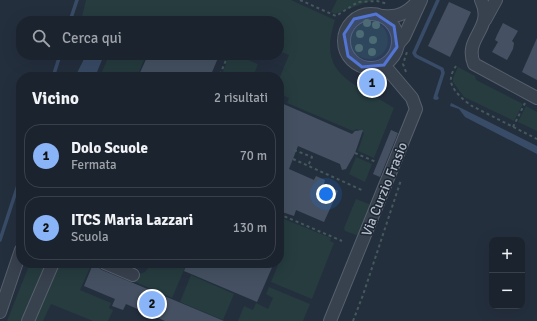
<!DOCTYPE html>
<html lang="it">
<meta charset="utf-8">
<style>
:root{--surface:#1b232e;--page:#282f3a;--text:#f1f3f6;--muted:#a0a4aa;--line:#39404a;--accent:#8ab4f8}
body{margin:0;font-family:Signika,sans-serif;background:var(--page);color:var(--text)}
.controls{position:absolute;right:12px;bottom:12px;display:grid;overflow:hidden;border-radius:8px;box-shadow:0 4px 16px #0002}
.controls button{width:36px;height:36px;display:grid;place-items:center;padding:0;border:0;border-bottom:1px solid var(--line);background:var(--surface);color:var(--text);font:20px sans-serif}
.you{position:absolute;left:326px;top:194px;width:14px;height:14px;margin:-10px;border:3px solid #fff;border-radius:50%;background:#1a73e8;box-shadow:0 0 0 6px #1a73e833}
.badge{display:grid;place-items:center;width:26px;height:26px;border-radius:50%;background:var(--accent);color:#111;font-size:13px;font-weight:700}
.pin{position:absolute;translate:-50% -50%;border:2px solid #fff;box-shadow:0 1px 4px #0006}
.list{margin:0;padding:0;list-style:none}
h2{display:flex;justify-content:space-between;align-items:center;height:52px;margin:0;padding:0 16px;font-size:17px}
h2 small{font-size:13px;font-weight:400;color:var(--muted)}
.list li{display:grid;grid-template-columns:26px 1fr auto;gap:12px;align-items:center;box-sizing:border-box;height:64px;margin:0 8px 8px;padding:0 8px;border:1px solid var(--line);border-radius:16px}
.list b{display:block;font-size:15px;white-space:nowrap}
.list p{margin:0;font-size:13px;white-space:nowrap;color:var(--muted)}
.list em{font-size:13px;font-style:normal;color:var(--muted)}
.icon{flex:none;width:22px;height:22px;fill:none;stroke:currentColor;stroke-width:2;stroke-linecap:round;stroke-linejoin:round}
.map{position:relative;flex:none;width:537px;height:321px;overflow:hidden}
.search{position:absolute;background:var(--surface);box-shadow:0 4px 16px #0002;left:16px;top:16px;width:268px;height:44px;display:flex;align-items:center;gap:10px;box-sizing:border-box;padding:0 14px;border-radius:16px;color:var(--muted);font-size:15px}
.panel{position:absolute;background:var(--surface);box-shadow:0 4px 16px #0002;left:16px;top:72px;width:268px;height:196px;border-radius:16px}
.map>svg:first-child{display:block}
.green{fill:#263c3f}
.water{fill:#394c67}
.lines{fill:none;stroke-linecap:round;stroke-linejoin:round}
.stream{stroke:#394c67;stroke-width:3.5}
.building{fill:#455162}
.minor-casing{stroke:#565f6c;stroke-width:14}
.path{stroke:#44595c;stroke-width:2;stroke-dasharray:3 3;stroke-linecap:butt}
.minor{stroke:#38414e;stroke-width:12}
.tree{fill:#4b6a5d}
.marked{fill:#5274d3;fill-opacity:0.2;stroke:#5274d3;stroke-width:3;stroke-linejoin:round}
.labels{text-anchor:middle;stroke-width:3;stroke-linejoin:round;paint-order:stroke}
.street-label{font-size:14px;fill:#b4bcc9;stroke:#1d2633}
</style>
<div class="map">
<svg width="537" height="321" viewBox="0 0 537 321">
<rect width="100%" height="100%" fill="#242f3e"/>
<g class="green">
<path d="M86,0h205l44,20c-19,57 20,62 59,88l-20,50 -16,-7 6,-18 -7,-4 -4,2 -66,-28 2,-5 -9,-4 -1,3v-18l10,-24 -10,-4v-30h-198z"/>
<polygon points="337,0 373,0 335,14 331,12"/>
<circle cx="369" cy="40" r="19"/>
<polygon points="109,55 146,55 137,77 100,77"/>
<polygon points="221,55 249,55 248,60 258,64 253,77 221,77 228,58"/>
<polygon points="458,67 475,76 476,80 523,104 514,121 464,97 453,82 453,78"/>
<polygon points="526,106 537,112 537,131 518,122"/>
<polygon points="356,157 372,164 365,182 349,174"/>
<polygon points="356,199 369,204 370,206 359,234 356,235 345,231 344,228"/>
<polygon points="279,217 331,238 330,241 334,243 312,299 271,282 283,253 279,251"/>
<polygon points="30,263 49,263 24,321 7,321"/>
<polygon points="55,263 92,263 80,290 111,303 109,308 113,310 108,321 93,321 51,304 43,321 31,321"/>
<polygon points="152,263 187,263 172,298 133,281 135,276 145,272"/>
<polygon points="191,275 234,294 223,320 180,302"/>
<polygon points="269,287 310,304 303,321 238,321 244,306 253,310 256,303 268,309 273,298 266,294"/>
</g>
<g class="water">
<polygon points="86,55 104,55 95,77 75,77"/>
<polygon points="451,103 537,146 537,154 465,117 459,109 450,106"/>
</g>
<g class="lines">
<g class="stream">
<polyline points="70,21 77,0"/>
<polyline points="53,77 60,55"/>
<polyline points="437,98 435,98 443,73 442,69 416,56 414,53 438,0"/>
<polyline points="0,240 21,176"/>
</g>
</g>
<g class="building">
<polygon points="449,2 471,12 450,57 428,46"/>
<polygon points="503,23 518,31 512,41 514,43 513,49 507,60 492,52 498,42 495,40 497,35"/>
<polygon points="537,38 537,80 522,72"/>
<polygon points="148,55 211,55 218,58 210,77 138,77"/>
<polygon points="279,102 352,134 355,131 363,130 355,153 346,169 342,170 340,164 298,146 289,169 314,180 316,176 325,180 324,184 338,191 324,222 296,210 294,216 279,211"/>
<polygon points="391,130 398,133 380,177 373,174"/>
<polygon points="187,263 274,263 257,302 184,271"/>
<polygon points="93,264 102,270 224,321 165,321 126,304 123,310 112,306 115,299 84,286"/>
</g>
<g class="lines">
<defs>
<g id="minor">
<path d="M481,0c14,29 -18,37 -7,64l63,34"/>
<circle cx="371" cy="41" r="27"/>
<path d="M383,16c16,2 25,-4 35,-15"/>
<polyline points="485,20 496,0"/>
<polyline points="398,44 404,37 421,0"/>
<polyline points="105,263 133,275"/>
<polyline points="0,312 21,250"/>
<polyline points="28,321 53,263"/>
<polyline points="330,321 416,109 412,98 384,65"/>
</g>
</defs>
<use href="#minor" class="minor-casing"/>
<g class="path">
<polyline points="300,0 336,16 358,2 377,1 388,4"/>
<polyline points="216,55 226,60 219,77"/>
<path d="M456,66c-2,3 -5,8 -5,12 -2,10 13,23 21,28l65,33"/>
<polyline points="406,72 403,64 407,52"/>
<polyline points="513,127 525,103"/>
<polyline points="279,143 282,144"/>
<polyline points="294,150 312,157 308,166"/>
<polyline points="355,153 376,162"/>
<polyline points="293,159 364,191"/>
<polyline points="279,214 342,241"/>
<polyline points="353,321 363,295 401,180"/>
</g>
<use href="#minor" class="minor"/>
</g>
<g class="tree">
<circle cx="367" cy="23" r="4"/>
<circle cx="376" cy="25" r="4"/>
<circle cx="360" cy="34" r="4"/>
<circle cx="373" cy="40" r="4"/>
<circle cx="359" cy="48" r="4"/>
<circle cx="372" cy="52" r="4"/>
</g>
<path class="marked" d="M376,14l18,12 3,21 -13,18 -22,2 -14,-11 -4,-22 10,-15z"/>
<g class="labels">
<g class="street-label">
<text transform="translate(384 189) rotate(-68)" y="5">Via Curzio Frasio</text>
</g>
</g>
</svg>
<div class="controls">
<button>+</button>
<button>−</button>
</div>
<div class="you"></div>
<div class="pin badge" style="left:372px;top:83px">1</div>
<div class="pin badge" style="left:152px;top:304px">2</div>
<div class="search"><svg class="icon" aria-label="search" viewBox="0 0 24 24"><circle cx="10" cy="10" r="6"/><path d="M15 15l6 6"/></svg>Cerca qui</div>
<section class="panel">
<h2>Vicino<small>2 risultati</small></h2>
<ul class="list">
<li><span class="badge">1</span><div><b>Dolo Scuole</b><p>Fermata</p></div><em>70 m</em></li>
<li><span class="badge">2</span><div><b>ITCS Maria Lazzari</b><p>Scuola</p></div><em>130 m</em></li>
</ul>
</section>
</div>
